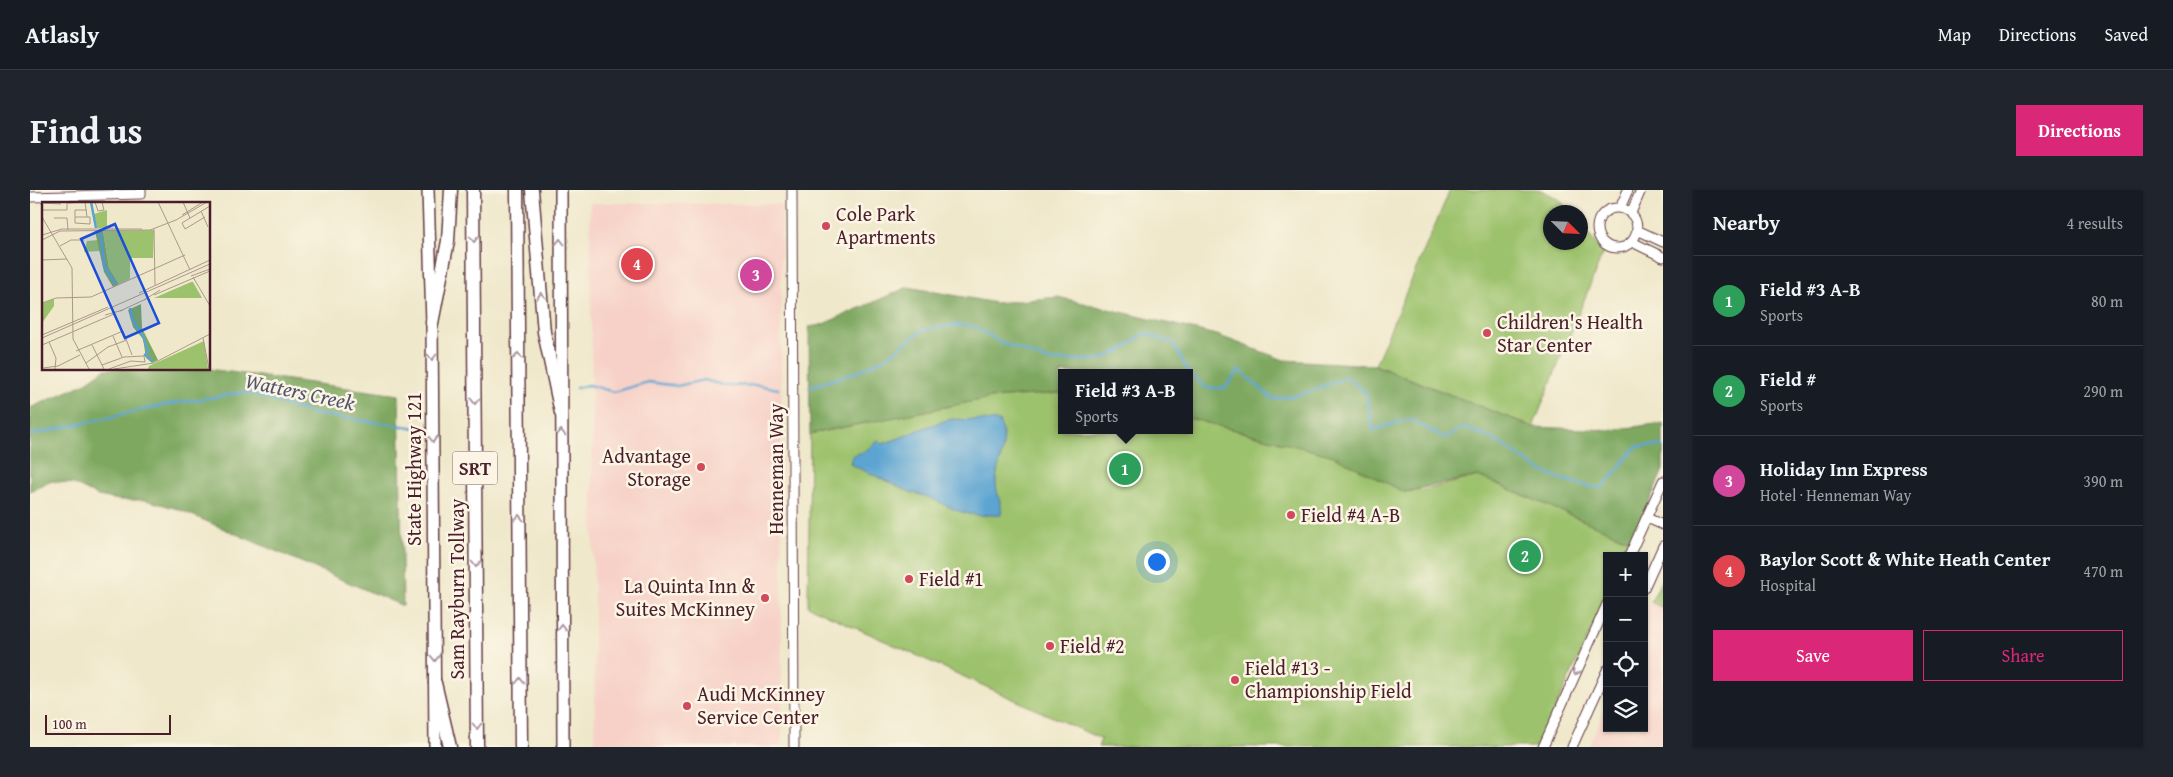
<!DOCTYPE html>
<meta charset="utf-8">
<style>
:root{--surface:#171b24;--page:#20242c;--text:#f1f3f6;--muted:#9ea1a6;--line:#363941;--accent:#db2777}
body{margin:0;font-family:"Gentium Book Plus",serif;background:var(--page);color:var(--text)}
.controls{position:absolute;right:15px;bottom:15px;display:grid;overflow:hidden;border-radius:0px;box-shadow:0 1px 4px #0004}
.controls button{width:45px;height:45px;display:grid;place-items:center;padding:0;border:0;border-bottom:1px solid var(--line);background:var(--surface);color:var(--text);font:25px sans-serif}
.compass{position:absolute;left:1513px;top:15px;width:45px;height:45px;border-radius:50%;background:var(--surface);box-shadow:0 1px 4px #0004;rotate:114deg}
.scale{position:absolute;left:15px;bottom:12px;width:126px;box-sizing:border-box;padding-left:5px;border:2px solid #4a1f2b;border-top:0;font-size:14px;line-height:18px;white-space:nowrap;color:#4a1f2b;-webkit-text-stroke:4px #fcf5e5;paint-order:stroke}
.you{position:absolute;left:1126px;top:371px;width:18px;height:18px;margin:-12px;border:4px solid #fff;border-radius:50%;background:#1a73e8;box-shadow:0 0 0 8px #1a73e833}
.badge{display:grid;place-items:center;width:32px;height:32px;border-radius:50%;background:var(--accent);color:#fff;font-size:16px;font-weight:700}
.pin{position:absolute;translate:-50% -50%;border:2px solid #fff;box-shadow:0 1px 5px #0006}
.popup{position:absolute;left:1028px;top:179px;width:135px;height:65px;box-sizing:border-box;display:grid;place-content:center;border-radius:0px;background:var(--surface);filter:drop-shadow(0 1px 4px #0005);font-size:16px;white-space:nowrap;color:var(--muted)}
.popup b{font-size:19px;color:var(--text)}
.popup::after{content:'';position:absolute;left:50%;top:100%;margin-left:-10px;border:10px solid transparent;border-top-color:var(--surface)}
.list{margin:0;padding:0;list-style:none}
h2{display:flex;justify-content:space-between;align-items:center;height:65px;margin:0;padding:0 20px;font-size:21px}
h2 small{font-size:16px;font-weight:400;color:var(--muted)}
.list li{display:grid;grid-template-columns:32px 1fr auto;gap:15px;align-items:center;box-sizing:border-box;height:90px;padding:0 20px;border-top:1px solid var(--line)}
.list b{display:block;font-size:19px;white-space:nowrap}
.list p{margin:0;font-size:16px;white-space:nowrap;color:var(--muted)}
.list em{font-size:16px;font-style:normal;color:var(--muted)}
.actions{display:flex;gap:10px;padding:15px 20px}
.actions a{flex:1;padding:11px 0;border:1px solid var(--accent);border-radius:0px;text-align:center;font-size:18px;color:var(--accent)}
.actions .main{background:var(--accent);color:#fff}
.icon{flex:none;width:28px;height:28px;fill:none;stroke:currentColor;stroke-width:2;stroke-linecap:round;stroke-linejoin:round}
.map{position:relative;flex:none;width:1633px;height:557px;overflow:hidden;border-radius:0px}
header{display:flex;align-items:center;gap:30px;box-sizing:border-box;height:70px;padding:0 25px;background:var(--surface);border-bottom:1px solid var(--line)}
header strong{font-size:24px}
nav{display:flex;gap:28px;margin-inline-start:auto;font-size:18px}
.intro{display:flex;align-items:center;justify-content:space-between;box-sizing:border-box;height:120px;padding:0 30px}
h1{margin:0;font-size:35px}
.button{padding:12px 22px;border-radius:0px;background:var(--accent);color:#fff;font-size:18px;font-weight:700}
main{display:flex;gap:30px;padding:0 30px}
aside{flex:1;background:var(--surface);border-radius:0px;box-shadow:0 1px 4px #0004}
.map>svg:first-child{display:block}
.built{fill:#f7d1c7}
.green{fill:#9dc26d;stroke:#74704c}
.forest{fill:#7ea860;stroke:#646446}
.water{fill:#5ba4d2;stroke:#52627e}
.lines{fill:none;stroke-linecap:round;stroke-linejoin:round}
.stream{stroke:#5ba4d2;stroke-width:2.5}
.minor-casing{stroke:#633d43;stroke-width:11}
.major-casing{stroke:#633d43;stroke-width:14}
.highway-casing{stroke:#633d43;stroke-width:15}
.minor{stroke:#fff;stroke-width:9}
.major{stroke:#fff;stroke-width:11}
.highway{stroke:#fff;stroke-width:12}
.oneway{stroke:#ae9aa0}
.poi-dot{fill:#d1495b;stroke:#fcf5e5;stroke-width:2}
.labels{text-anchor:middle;stroke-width:5;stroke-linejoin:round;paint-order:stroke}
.shield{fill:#fcf5e5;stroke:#7f5f63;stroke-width:1}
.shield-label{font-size:19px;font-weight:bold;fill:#4a1f2b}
.poi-label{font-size:20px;fill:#4a1f2b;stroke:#fcf5e5;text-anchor:start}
.street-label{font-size:20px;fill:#4a1f2b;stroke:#fcf5e5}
.water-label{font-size:21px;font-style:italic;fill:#51546e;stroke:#fcf5e5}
.inset-river{fill:none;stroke:#5ba4d2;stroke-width:2.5}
.inset-road{fill:none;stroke:#ad988b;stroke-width:1}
.view{fill:#1d4ed8;fill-opacity:0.15;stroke:#1d4ed8;stroke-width:2.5}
.inset-edge{fill:none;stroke:#4a1f2b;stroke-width:2.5}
</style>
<header>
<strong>Atlasly</strong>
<nav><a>Map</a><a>Directions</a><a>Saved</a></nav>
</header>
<div class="intro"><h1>Find us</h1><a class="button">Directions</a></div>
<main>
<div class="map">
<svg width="1633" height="557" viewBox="0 0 1633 557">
<rect width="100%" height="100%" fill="#fcf5e5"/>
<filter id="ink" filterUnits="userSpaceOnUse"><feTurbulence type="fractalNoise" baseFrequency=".02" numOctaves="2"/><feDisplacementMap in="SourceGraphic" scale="10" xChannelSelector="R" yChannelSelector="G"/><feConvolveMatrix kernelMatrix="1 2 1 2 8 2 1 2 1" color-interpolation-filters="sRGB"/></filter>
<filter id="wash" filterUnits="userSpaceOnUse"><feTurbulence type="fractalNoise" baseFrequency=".0096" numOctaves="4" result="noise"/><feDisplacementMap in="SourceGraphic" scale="20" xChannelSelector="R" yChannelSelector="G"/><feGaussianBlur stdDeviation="1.12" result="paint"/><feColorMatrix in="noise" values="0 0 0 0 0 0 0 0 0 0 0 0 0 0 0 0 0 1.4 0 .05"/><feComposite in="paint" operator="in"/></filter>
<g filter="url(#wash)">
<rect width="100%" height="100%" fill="#efe8cb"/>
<g class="built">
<polygon points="560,13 751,14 752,557 565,557"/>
<polygon points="1621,412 1633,418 1633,557 1558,557 1577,514 1577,538 1614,538 1614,428"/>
</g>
<g class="green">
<polygon points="1420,0 1511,0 1529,9 1540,22 1520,22 1520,52 1550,52 1551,35 1573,63 1503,237 1345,175"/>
<polygon points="1031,203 1031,240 1159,240 1159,228 1304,266 1374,302 1395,300 1448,286 1602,351 1595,366 1577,366 1577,405 1508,557 1068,557 1071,549 778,416 780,244 960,208"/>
<polygon points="1633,387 1633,418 1621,412"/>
</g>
<g class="forest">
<polygon points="878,97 966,113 1028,107 1187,145 1254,170 1344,175 1503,237 1581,240 1633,233 1633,280 1602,351 1448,286 1374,302 1304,266 1159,228 1159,183 1031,183 1031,203 960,208 780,244 779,137 791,135"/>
<polygon points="75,179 178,179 369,205 373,416 148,319 116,310 89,310 68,306 44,294 22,291 0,301 0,218 52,195"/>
</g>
<path class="water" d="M922,229l47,2c11,26 -2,38 -3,62 0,11 7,21 5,32 -5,1 -7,0 -12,0 -35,3 -48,-18 -77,-22l-62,-29 2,-8 13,-5 13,-10 4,3c24,-7 46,-20 70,-25z"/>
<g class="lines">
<g class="stream">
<path d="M1159,183l17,15h19l14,-18 34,29 30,-5 44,-17 19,16 7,37 36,-11 36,19 17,-10c30,6 50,24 74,40 17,10 47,18 66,20l35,-42h26"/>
<polyline points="779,197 827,182 855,168 893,140 926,135 943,136 972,153 1019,171 1072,169 1095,158 1114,143 1143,153 1159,183"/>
<polyline points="546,198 559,195 584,202 618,192 647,196 674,190 697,196 728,195 748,199"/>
<polyline points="0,245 134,215 216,202 284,224 387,238"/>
</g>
</g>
</g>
<g filter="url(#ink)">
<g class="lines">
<defs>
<g id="minor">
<polyline points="762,0 764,557"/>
<polyline points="0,7 111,4 111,0"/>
<polyline points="1590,18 1598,0"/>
<circle cx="1587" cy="38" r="20"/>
<polyline points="1601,23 1611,0"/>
<polyline points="1607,40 1633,52"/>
<polyline points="1602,52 1633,67"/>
<polyline points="1617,328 1633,335"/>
<polyline points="1599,366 1633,291"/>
<polyline points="1614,398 1633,356"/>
<polyline points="1513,557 1577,414"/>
<polyline points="1542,557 1577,480"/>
</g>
<g id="major">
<polyline points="398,0 402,133 405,557"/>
<polyline points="531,0 533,557"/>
</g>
<g id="highway">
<polyline points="443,0 447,557"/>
<polyline points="487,0 491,557"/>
<polyline points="502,0 514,142 531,223"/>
<polyline points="402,133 418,51 421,0"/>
<polyline points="405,493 420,557"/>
</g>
</defs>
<use href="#minor" class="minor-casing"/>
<use href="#major" class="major-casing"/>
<use href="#highway" class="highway-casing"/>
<use href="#minor" class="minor"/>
<use href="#major" class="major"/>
<use href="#highway" class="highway"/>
</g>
<defs><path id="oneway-chevron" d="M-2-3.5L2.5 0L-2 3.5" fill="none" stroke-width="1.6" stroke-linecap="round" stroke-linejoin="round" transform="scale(1.25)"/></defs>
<g class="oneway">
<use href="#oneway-chevron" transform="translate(444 49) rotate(90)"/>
<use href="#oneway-chevron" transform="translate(530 52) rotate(-90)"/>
<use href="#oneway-chevron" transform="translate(511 106) rotate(-95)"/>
<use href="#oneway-chevron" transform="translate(488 166) rotate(-90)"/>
<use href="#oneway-chevron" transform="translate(402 167) rotate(90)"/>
<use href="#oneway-chevron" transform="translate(445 211) rotate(90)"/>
<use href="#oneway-chevron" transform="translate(531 243) rotate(-90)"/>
<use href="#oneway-chevron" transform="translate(403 249) rotate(90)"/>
<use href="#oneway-chevron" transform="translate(489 328) rotate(-90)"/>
<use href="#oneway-chevron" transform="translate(446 374) rotate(90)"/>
<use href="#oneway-chevron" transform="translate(532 438) rotate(-90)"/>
<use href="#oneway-chevron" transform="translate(405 468) rotate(89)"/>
<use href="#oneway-chevron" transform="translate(1546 482) rotate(114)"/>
<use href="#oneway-chevron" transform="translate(490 491) rotate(-90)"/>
<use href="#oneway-chevron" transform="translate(447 536) rotate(90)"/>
</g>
</g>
<g class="poi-dot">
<circle cx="796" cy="36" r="5"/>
<circle cx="1457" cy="143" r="5"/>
<circle cx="671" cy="277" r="5"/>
<circle cx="1261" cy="325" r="5"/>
<circle cx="879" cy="389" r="5"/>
<circle cx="735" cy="408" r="5"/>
<circle cx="1020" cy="456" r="5"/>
<circle cx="1205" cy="490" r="5"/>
<circle cx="657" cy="516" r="5"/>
</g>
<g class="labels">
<rect class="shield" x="422.5" y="261.5" width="45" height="33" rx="4"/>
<g class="shield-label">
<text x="445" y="285">SRT</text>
</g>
<g class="poi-label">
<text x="806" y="31">Cole Park<tspan x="806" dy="23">Apartments</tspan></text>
<text x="1467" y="139">Children's Health<tspan x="1467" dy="23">Star Center</tspan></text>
<text x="661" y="273" text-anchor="end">Advantage<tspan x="661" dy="23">Storage</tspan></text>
<text x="1271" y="332">Field #4 A-B</text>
<text x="889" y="396">Field #1</text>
<text x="725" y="403" text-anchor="end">La Quinta Inn &amp;<tspan x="725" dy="23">Suites McKinney</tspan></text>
<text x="1030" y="463">Field #2</text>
<text x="1215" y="485">Field #13 -<tspan x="1215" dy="23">Championship Field</tspan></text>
<text x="667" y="511">Audi McKinney<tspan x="667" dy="23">Service Center</tspan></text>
</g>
<g class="street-label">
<text transform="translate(384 279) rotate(-90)" y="7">State Highway 121</text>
<text transform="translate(746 279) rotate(-90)" y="7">Henneman Way</text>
<text transform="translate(427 399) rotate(-90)" y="7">Sam Rayburn Tollway</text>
</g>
<g class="water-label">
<text transform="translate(270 202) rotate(12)" y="7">Watters Creek</text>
</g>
</g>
<g transform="translate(12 12)">
<rect width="168" height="168" fill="#efe8cb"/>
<path d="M65,8v18h-10l-3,-14zM112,28l-1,28h-23v21l-11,5 -10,-16 -6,-37zM57,38l1,11 -16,1 3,-11zM151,80l9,16h-48l37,-16zM12,97v7l-12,17 1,-20zM162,139l4,28h-60l1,-3z" fill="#9dc26d"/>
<path d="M53,29h8l6,37 10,16 -6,3 -9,-15zM99,102l1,24 16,32 -6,3 -6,-5 -3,-19 -10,-12 -5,-17z" fill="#7ea860"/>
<path class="inset-river" d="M49,0l5,26M55,30l4,3 3,31 12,18M88,106l2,11 11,17 5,15 -3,4 8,6"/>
<path class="inset-road" d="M43,0l2,15M53,0l3,9 6,-1 -2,-8M116,0l32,68M126,0h24M141,0l7,16M0,1l19,1M26,1l16,-1M0,8h25v-8M159,9l7,16M140,13l21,-13M0,15l30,51 1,71 16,30M33,15h15v7l-15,-1v-13h12M163,15l-20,12 -3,-6 28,-17M12,16h13l1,12M112,27l1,56M0,33l20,-6h80M0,38l18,-9 90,-1 26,-10 31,-18M18,44l11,-6h13M0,58l25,-1M149,74l19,-7M151,75l17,29M97,91l71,-33M112,93l56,-24M102,98l16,-10M0,101l14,-5 35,-1 94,-42M78,109l26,-12M63,113l18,-5M0,133l66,-28M71,134l9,21M0,136l168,-74M161,136l6,31M7,140l7,16 -1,11M0,143l72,-31M50,143l12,24M34,149l47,-20 9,24M44,161l22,-16 19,-7M60,163l22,-8 20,-1 1,6 -14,-1 -22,8M1,166l15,-2 22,-11M72,167l40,-6 56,-29"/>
<path class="view" d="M73,22l44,99 -34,15 -44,-99z"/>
<rect width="168" height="168" class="inset-edge"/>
</g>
</svg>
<div class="controls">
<button>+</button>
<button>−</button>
<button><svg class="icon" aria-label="locate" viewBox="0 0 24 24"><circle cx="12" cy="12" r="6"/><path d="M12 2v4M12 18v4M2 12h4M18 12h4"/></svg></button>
<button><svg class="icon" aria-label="layers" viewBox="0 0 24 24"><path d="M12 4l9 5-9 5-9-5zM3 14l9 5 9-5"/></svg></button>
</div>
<svg class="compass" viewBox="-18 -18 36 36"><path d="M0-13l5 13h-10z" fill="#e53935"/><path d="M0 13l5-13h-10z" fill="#9ea1a6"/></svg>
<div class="scale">100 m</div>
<div class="you"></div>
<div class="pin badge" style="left:1095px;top:279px;background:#2e9e5b">1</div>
<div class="popup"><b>Field #3 A-B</b>Sports</div>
<div class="pin badge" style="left:1495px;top:366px;background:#2e9e5b">2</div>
<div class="pin badge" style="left:726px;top:85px;background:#d1479c">3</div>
<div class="pin badge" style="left:607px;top:74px;background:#e0444e">4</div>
</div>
<aside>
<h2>Nearby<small>4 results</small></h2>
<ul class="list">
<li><span class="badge" style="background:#2e9e5b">1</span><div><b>Field #3 A-B</b><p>Sports</p></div><em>80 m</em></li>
<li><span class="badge" style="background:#2e9e5b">2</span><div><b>Field #</b><p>Sports</p></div><em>290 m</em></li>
<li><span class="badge" style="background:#d1479c">3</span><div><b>Holiday Inn Express</b><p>Hotel · Henneman Way</p></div><em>390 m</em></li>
<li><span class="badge" style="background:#e0444e">4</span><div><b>Baylor Scott &amp; White Heath Center</b><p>Hospital</p></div><em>470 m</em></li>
</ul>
<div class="actions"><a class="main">Save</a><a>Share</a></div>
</aside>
</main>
